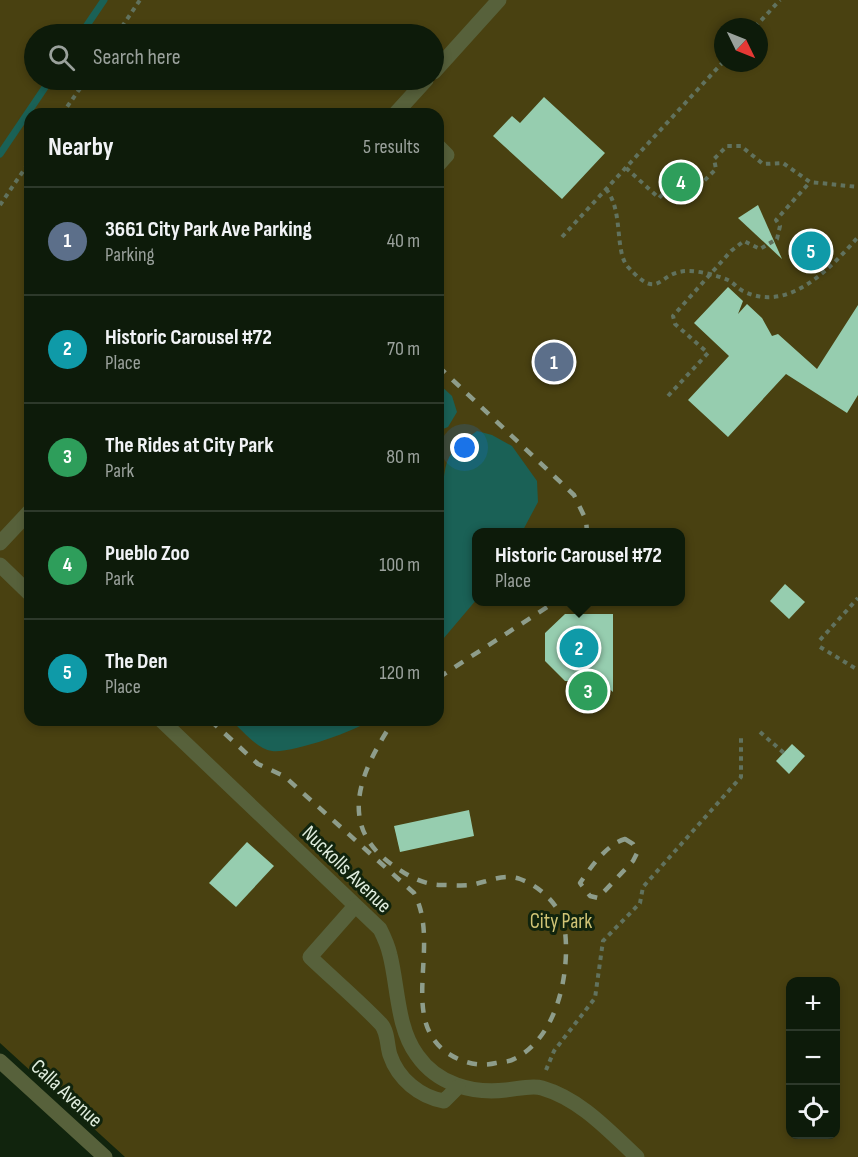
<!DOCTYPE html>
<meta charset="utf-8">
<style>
:root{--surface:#0d1b0a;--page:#1b2818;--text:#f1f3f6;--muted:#9aa19c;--line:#2d392b;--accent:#0b8043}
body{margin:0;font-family:"Sofia Sans Condensed",sans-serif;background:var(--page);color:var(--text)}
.controls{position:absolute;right:18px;bottom:18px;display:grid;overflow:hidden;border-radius:12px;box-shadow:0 3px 9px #0003}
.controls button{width:54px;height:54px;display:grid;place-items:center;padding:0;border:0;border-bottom:2px solid var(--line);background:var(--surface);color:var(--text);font:30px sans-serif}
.compass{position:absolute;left:714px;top:18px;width:54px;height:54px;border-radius:50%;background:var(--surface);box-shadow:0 3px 9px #0003;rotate:133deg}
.you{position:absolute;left:465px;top:448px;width:21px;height:21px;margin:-15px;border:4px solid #fff;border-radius:50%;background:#1a73e8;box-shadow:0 0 0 9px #1a73e833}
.badge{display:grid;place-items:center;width:39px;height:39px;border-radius:50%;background:var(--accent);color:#fff;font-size:20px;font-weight:700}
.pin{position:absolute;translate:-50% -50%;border:3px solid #fff;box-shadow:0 2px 6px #0006}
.popup{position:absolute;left:472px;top:528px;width:213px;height:78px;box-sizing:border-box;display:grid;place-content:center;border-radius:12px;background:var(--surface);filter:drop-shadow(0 2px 4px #0005);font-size:20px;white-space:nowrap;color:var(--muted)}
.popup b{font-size:22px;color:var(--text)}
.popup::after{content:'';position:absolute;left:50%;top:100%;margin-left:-12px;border:12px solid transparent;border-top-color:var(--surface)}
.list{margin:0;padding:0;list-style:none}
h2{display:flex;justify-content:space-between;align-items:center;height:78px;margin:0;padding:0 24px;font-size:26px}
h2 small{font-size:20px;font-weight:400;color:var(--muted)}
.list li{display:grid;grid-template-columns:39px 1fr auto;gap:18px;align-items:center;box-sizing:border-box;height:108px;padding:0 24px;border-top:2px solid var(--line)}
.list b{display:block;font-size:22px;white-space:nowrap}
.list p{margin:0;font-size:20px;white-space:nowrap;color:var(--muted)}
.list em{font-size:20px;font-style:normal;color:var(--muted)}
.icon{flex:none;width:33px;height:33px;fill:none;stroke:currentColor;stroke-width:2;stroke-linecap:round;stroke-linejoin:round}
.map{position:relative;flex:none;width:858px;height:1157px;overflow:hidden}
.search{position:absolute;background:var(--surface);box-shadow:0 3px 9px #0003;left:24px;top:24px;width:420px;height:66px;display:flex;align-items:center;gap:15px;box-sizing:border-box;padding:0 21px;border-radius:33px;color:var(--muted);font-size:22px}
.panel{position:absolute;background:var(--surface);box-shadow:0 3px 9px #0003;left:24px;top:108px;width:420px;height:618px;border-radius:18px}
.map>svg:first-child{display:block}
.green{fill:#494111;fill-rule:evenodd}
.water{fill:#1a6156}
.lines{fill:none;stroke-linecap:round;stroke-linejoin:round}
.stream{stroke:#1a6156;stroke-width:7}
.building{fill:#96cdaf}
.path{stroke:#61725e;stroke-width:4;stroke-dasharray:4.5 4.5;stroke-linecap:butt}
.minor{stroke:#57613b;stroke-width:15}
.rail{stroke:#8e9d8b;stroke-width:4.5;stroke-dasharray:10 10;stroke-linecap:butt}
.labels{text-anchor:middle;stroke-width:6;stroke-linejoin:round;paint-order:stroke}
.street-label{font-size:21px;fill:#e0edde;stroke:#11240d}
.park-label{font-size:21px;fill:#d0c475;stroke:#11240d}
</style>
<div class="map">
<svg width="858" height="1157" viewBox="0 0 858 1157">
<rect width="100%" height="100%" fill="#11240d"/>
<path class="green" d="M0,0h858v1157h-733l-125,-114zM723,27h36v36h-36zM34,34h400v46h-400zM30,114h408v606h-408zM477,532h204v70h-204zM790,982h46v152h-46z"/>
<g class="water">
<polygon points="438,383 452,396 457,412 448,427 438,431"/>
<path d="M477,431l15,4 20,11 25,35 1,21 -16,30h-45v67l-39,46v-150c7,-13 5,-20 9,-33 5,-14 19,-23 30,-31z"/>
<path d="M231,720h139c-13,11 -81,34 -98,31 -15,-2 -30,-21 -41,-31z"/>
</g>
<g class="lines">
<g class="stream">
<polyline points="81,34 104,0"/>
<polyline points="0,154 50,80"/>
</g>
</g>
<g class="building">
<polygon points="544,97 605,153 562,199 493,136 512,116 520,123"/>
<polygon points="758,205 782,259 738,218"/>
<polygon points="808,234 829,252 815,269 794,250"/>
<polygon points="728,287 743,301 738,314 747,304 762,318 772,336 778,334 817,369 858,305 858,395 847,413 786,374 728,437 688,400 729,356 694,323"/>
<polygon points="785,584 805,602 789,619 770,601"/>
<polygon points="565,614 613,614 613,692 600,681 565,681 545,661 545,633"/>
<polygon points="792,744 805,756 789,774 776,761"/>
<polygon points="469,810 474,836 400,852 394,826"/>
<polygon points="247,842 274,866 236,907 209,883"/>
</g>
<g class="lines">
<g class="path">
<polyline points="755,27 780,0"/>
<polyline points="117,34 140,0"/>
<polyline points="62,114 86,80"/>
<path d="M626,168l33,30c8,-10 19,-5 30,-2l27,-27 -2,-10 13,-13h14l22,18 20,-1 27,19 48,5"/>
<path d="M606,189c18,22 8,62 22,78 33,36 28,5 59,4 13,0 29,4 41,9 5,2 9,8 15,11 45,23 88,-23 115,-54"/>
<polyline points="0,205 30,161"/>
<polyline points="562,237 723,62"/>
<polyline points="668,396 708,353 675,324 673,316 731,251 744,241 760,249 777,239 780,226 776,220 810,182"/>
<polyline points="820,640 858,598"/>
<polyline points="820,647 858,670"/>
<polyline points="760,732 784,753"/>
<polyline points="546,1070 554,1051 595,998 603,941 640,903 643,887 741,777 741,737"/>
</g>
<g class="minor">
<polyline points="434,72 499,0"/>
<polyline points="395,114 426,80"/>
<polyline points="438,146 447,155 438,165"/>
<polyline points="0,543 30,511"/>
<polyline points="0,565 30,594"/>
<path d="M161,720l219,209c4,8 8,17 10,26 8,32 7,73 27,100 20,29 55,39 89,35 11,-1 26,-5 36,-2 38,11 66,42 95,69"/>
<path d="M355,906l-45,51c23,22 49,44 71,67 7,8 6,22 9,31 8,24 30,42 54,46l14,-14"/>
<polyline points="0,1061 105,1157"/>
</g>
<g class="rail">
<polyline points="438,366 574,495 586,520 587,532"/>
<polyline points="438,678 555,602"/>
<path d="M210,720l48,44 26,12 130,117c28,52 -17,127 35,161 14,9 31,13 47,9 5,-1 13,-1 18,-4 43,-21 56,-85 51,-128 -2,-23 -23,-44 -45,-52 -16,-6 -33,3 -49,6 -10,1 -21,0 -31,0 -18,-1 -32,-9 -46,-19 -60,-41 -32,-97 0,-146"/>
<path d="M625,839l8,5 4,9 -4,8 -35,37 -8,-2 -10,-13c10,-15 27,-39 45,-44z"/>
</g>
</g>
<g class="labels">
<g class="street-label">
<text transform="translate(347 869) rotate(44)" y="7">Nuckolls Avenue</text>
<text transform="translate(67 1093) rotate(43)" y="7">Calla Avenue</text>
</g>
<g class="park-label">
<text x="561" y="928">City Park</text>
</g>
</g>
</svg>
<div class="controls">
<button>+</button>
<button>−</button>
<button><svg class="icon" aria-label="locate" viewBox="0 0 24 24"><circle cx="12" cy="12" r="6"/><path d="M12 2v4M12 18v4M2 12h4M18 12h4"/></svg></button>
</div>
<svg class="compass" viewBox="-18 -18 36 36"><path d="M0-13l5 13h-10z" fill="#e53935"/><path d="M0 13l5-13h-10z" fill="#9aa19c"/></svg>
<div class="you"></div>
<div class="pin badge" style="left:554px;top:362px;background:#5c6f8a">1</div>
<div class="pin badge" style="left:579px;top:648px;background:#0f9aa8">2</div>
<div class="popup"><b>Historic Carousel #72</b>Place</div>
<div class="pin badge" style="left:588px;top:691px;background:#2e9e5b">3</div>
<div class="pin badge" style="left:681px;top:182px;background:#2e9e5b">4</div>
<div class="pin badge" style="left:811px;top:251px;background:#0f9aa8">5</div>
<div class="search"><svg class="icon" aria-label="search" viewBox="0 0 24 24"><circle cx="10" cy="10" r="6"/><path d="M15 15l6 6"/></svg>Search here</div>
<section class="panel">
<h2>Nearby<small>5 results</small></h2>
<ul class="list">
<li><span class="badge" style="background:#5c6f8a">1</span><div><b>3661 City Park Ave Parking</b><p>Parking</p></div><em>40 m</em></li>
<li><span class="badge" style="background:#0f9aa8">2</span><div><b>Historic Carousel #72</b><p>Place</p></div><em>70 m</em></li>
<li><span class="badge" style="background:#2e9e5b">3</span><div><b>The Rides at City Park</b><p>Park</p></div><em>80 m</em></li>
<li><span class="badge" style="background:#2e9e5b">4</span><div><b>Pueblo Zoo</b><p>Park</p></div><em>100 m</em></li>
<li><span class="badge" style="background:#0f9aa8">5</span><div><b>The Den</b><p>Place</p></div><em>120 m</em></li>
</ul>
</section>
</div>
